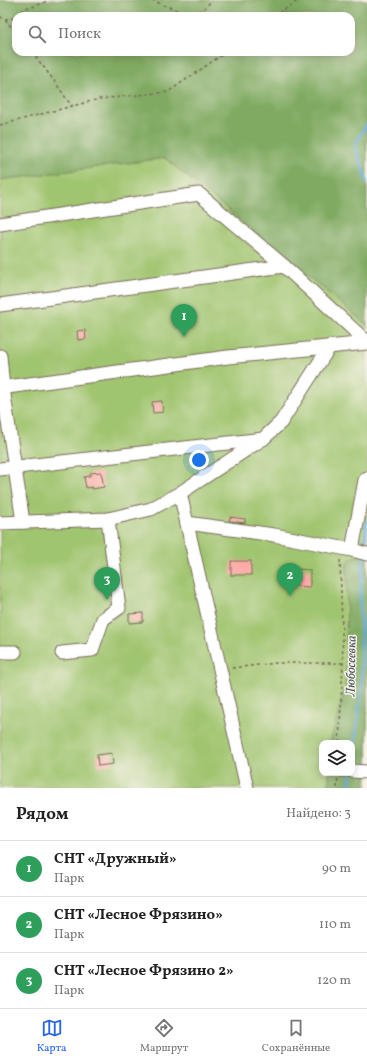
<!DOCTYPE html>
<html lang="ru">
<meta charset="utf-8">
<style>
:root{--surface:#fff;--page:#f6f6f6;--text:#222;--muted:#767676;--line:#e0e0e0;--accent:#2563eb}
body{margin:0;font-family:Vollkorn,serif;background:var(--page);color:var(--text)}
.controls{position:absolute;right:12px;bottom:12px;display:grid;overflow:hidden;border-radius:8px;box-shadow:0 2px 10px #0003}
.controls button{width:36px;height:36px;display:grid;place-items:center;padding:0;border:0;border-bottom:1px solid var(--line);background:var(--surface);color:var(--text);font:20px sans-serif}
.you{position:absolute;left:199px;top:460px;width:14px;height:14px;margin:-10px;border:3px solid #fff;border-radius:50%;background:#1a73e8;box-shadow:0 0 0 6px #1a73e833}
.badge{display:grid;place-items:center;width:26px;height:26px;border-radius:50%;background:var(--accent);color:#fff;font-size:13px;font-weight:700}
.pin{position:absolute;translate:-50% -33px;filter:drop-shadow(0 1px 2px #0008)}
.pin::after{content:'';position:absolute;top:21px;width:14px;height:12px;background:inherit;clip-path:polygon(0 0,100% 0,50% 100%)}
.list{margin:0;padding:0;list-style:none}
h2{display:flex;justify-content:space-between;align-items:center;height:52px;margin:0;padding:0 16px;font-size:17px}
h2 small{font-size:13px;font-weight:400;color:var(--muted)}
.list li{display:grid;grid-template-columns:26px 1fr auto;gap:12px;align-items:center;box-sizing:border-box;height:56px;padding:0 16px;border-top:1px solid var(--line)}
.list b{display:block;font-size:15px;white-space:nowrap}
.list p{margin:0;font-size:13px;white-space:nowrap;color:var(--muted)}
.list em{font-size:13px;font-style:normal;color:var(--muted)}
.icon{flex:none;width:22px;height:22px;fill:none;stroke:currentColor;stroke-width:2;stroke-linecap:round;stroke-linejoin:round}
.map{position:relative;flex:none;width:367px;height:788px;overflow:hidden}
.search{position:absolute;background:var(--surface);box-shadow:0 2px 10px #0003;left:12px;right:12px;top:12px;height:44px;display:flex;align-items:center;gap:10px;box-sizing:border-box;padding:0 14px;border-radius:12px;color:var(--muted);font-size:15px}
.sheet{height:220px;background:var(--surface)}
nav{display:flex;justify-content:space-around;align-items:center;box-sizing:border-box;height:56px;border-top:1px solid var(--line);background:var(--surface);font-size:11px;color:var(--muted)}
nav a{display:grid;justify-items:center;gap:2px}
nav .on{color:var(--accent)}
.map>svg:first-child{display:block}
.green{fill:#a0c56f;stroke:#6e7846;fill-rule:evenodd}
.forest{fill:#80aa62;stroke:#5e6a40;fill-rule:evenodd}
.lines{fill:none;stroke-linecap:round;stroke-linejoin:round}
.stream{stroke:#63a6d8;stroke-width:3}
.building{fill:#fcaaa7}
.minor-casing{stroke:#796a57;stroke-width:15}
.path{stroke:#796a57;stroke-width:1.5;stroke-dasharray:3 3;stroke-linecap:butt}
.minor{stroke:#fff;stroke-width:13}
.labels{text-anchor:middle;stroke-width:3;stroke-linejoin:round;paint-order:stroke}
.water-label{font-size:13px;font-style:italic;fill:#49555f;stroke:#f7f3e8}
</style>
<div class="map">
<svg width="367" height="788" viewBox="0 0 367 788">
<rect width="100%" height="100%" fill="#f7f3e8"/>
<filter id="ink" filterUnits="userSpaceOnUse"><feTurbulence type="fractalNoise" baseFrequency=".025" numOctaves="2"/><feDisplacementMap in="SourceGraphic" scale="8" xChannelSelector="R" yChannelSelector="G"/><feConvolveMatrix kernelMatrix="1 2 1 2 8 2 1 2 1" color-interpolation-filters="sRGB"/></filter>
<filter id="wash" filterUnits="userSpaceOnUse"><feTurbulence type="fractalNoise" baseFrequency=".012" numOctaves="4" result="noise"/><feDisplacementMap in="SourceGraphic" scale="16" xChannelSelector="R" yChannelSelector="G"/><feGaussianBlur stdDeviation="0.9" result="paint"/><feColorMatrix in="noise" values="0 0 0 0 0 0 0 0 0 0 0 0 0 0 0 0 0 1.4 0 .05"/><feComposite in="paint" operator="in"/></filter>
<g filter="url(#wash)">
<rect width="100%" height="100%" fill="#ede1c1"/>
<path class="green" d="M165,158l202,167v463h-367v-608zM322,743h30v30h-30z"/>
<g class="forest">
<path d="M0,0h367v325l-202,-167 -165,22zM16,16h335v36h-335z"/>
<polygon points="359,554 367,556 367,766 364,788 329,788 329,773 352,773 352,743 330,743 346,685 347,562"/>
</g>
<g class="lines">
<g class="stream">
<polyline points="367,124 355,145 367,182"/>
<polyline points="364,550 367,520"/>
<polyline points="352,763 362,688 360,594 364,556"/>
<polyline points="349,788 351,774"/>
</g>
</g>
<g id="blocks">
<g class="building">
<polygon points="85,330 86,339 78,340 77,331"/>
<polygon points="162,401 163,412 153,413 152,402"/>
<polygon points="101,472 104,487 92,489 92,487 86,488 84,477 90,476 90,473"/>
<polygon points="230,517 245,519 245,523 229,521"/>
<rect x="231" y="561" width="20" height="14"/>
<polygon points="297,569 310,570 310,587 296,586"/>
<polygon points="143,613 143,622 129,623 129,614"/>
<polygon points="112,753 113,764 98,766 97,755"/>
</g>
</g>
</g>
<g filter="url(#ink)">
<use href="#blocks" fill-opacity="0" stroke="#796a57" stroke-width="1"/>
<g class="lines">
<defs>
<g id="minor">
<polyline points="0,224 199,194 284,266 0,305"/>
<polyline points="284,266 367,342"/>
<polyline points="0,356 3,388 23,522"/>
<polyline points="0,388 228,357 367,343"/>
<polyline points="0,469 263,439 281,422 330,346"/>
<polyline points="180,493 247,788"/>
<polyline points="0,523 108,519 151,509 180,493 261,440"/>
<polyline points="187,523 274,535 352,550 365,480 367,478"/>
<polyline points="352,550 367,554"/>
<polyline points="0,652 15,652"/>
<polyline points="62,653 92,650 103,619 119,608 108,519"/>
<polyline points="352,771 367,772"/>
</g>
</defs>
<use href="#minor" class="minor-casing"/>
<g class="path">
<path d="M152,0c14,6 37,18 51,9 3,-2 6,-6 9,-9"/>
<polyline points="18,16 25,8 36,6 49,0"/>
<polyline points="274,16 299,0"/>
<polyline points="0,17 5,19 16,33"/>
<polyline points="5,19 16,18"/>
<polyline points="32,52 55,82 68,101 73,106"/>
<polyline points="0,125 99,99 168,92 226,52"/>
<polyline points="232,668 277,663 343,663"/>
<polyline points="339,743 343,663 340,559"/>
<polyline points="337,788 338,773"/>
</g>
<use href="#minor" class="minor"/>
</g>
</g>
<g class="labels">
<g class="water-label">
<text transform="translate(350 666) rotate(-89)" y="5">Любосеевка</text>
</g>
</g>
</svg>
<div class="controls">
<button><svg class="icon" aria-label="layers" viewBox="0 0 24 24"><path d="M12 4l9 5-9 5-9-5zM3 14l9 5 9-5"/></svg></button>
</div>
<div class="you"></div>
<div class="pin badge" style="left:184px;top:337px;background:#2e9e5b">1</div>
<div class="pin badge" style="left:290px;top:596px;background:#2e9e5b">2</div>
<div class="pin badge" style="left:107px;top:600px;background:#2e9e5b">3</div>
<div class="search"><svg class="icon" aria-label="search" viewBox="0 0 24 24"><circle cx="10" cy="10" r="6"/><path d="M15 15l6 6"/></svg>Поиск</div>
</div>
<section class="sheet">
<h2>Рядом<small>Найдено: 3</small></h2>
<ul class="list">
<li><span class="badge" style="background:#2e9e5b">1</span><div><b>СНТ «Дружный»</b><p>Парк</p></div><em>90 m</em></li>
<li><span class="badge" style="background:#2e9e5b">2</span><div><b>СНТ «Лесное Фрязино»</b><p>Парк</p></div><em>110 m</em></li>
<li><span class="badge" style="background:#2e9e5b">3</span><div><b>СНТ «Лесное Фрязино 2»</b><p>Парк</p></div><em>120 m</em></li>
</ul>
</section>
<nav>
<a class="on"><svg class="icon" aria-label="map" viewBox="0 0 24 24"><path d="M3 6l6-2 6 2 6-2v14l-6 2-6-2-6 2zM9 4v14M15 6v14"/></svg>Карта</a>
<a><svg class="icon" aria-label="directions" viewBox="0 0 24 24"><path d="M12 3l9 9-9 9-9-9zM9 14v-3h6M13 9l2 2-2 2"/></svg>Маршрут</a>
<a><svg class="icon" aria-label="saved" viewBox="0 0 24 24"><path d="M7 4h10v16l-5-4-5 4z"/></svg>Сохранённые</a>
</nav>
